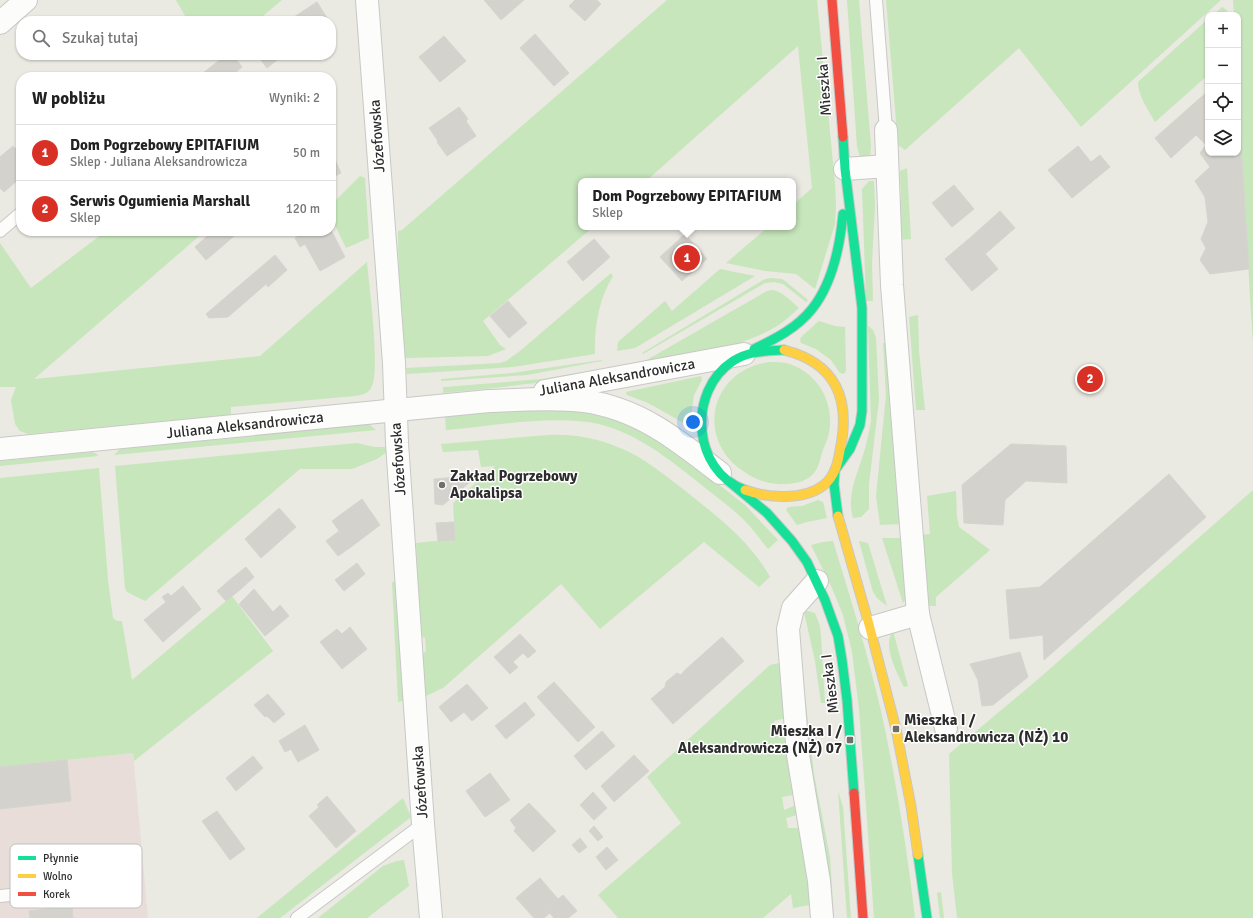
<!DOCTYPE html>
<html lang="pl">
<meta charset="utf-8">
<style>
:root{--surface:#fff;--page:#f2f2f2;--text:#222;--muted:#767676;--line:#e0e0e0;--accent:#d93025}
body{margin:0;font-family:Signika,sans-serif;background:var(--page);color:var(--text)}
.controls{position:absolute;right:12px;top:12px;display:grid;overflow:hidden;border-radius:8px;box-shadow:0 1px 3px #0004}
.controls button{width:36px;height:36px;display:grid;place-items:center;padding:0;border:0;border-bottom:1px solid var(--line);background:var(--surface);color:var(--text);font:20px sans-serif}
.you{position:absolute;left:693px;top:422px;width:14px;height:14px;margin:-10px;border:3px solid #fff;border-radius:50%;background:#1a73e8;box-shadow:0 0 0 6px #1a73e833}
.badge{display:grid;place-items:center;width:26px;height:26px;border-radius:50%;background:var(--accent);color:#fff;font-size:13px;font-weight:700}
.pin{position:absolute;translate:-50% -50%;border:2px solid #fff;box-shadow:0 1px 4px #0006}
.popup{position:absolute;left:578px;top:178px;width:218px;height:52px;box-sizing:border-box;display:grid;place-content:center;border-radius:8px;background:var(--surface);filter:drop-shadow(0 1px 3px #0005);font-size:13px;white-space:nowrap;color:var(--muted)}
.popup b{font-size:15px;color:var(--text)}
.popup::after{content:'';position:absolute;left:50%;top:100%;margin-left:-8px;border:8px solid transparent;border-top-color:var(--surface)}
.list{margin:0;padding:0;list-style:none}
h2{display:flex;justify-content:space-between;align-items:center;height:52px;margin:0;padding:0 16px;font-size:17px}
h2 small{font-size:13px;font-weight:400;color:var(--muted)}
.list li{display:grid;grid-template-columns:26px 1fr auto;gap:12px;align-items:center;box-sizing:border-box;height:56px;padding:0 16px;border-top:1px solid var(--line)}
.list b{display:block;font-size:15px;white-space:nowrap}
.list p{margin:0;font-size:13px;white-space:nowrap;color:var(--muted)}
.list em{font-size:13px;font-style:normal;color:var(--muted)}
.icon{flex:none;width:22px;height:22px;fill:none;stroke:currentColor;stroke-width:2;stroke-linecap:round;stroke-linejoin:round}
.map{position:relative;flex:none;width:1253px;height:918px;overflow:hidden}
.search{position:absolute;background:var(--surface);box-shadow:0 1px 3px #0004;left:16px;top:16px;width:320px;height:44px;display:flex;align-items:center;gap:10px;box-sizing:border-box;padding:0 14px;border-radius:16px;color:var(--muted);font-size:15px}
.panel{position:absolute;background:var(--surface);box-shadow:0 1px 3px #0004;left:16px;top:72px;width:320px;height:164px;border-radius:16px}
.map>svg:first-child{display:block}
.medical{fill:#e8ddd8}
.green{fill:#c7e6bc}
.building{fill:#d3d2cd;stroke:#d5d4cf}
.lines{fill:none;stroke-linecap:round;stroke-linejoin:round}
.lane-casing{stroke:#c8c8c7;stroke-width:14}
.street-casing{stroke:#c8c8c7;stroke-width:24}
.fast-casing{stroke:#c8c8c7;stroke-width:11}
.slow-casing{stroke:#c8c8c7;stroke-width:11}
.jam-casing{stroke:#c8c8c7;stroke-width:11}
.lane{stroke:#fcfcfb;stroke-width:12}
.street{stroke:#fcfcfb;stroke-width:22}
.fast{stroke:#16e098;stroke-width:9}
.slow{stroke:#ffcf43;stroke-width:9}
.jam{stroke:#f24e42;stroke-width:9}
.poi-dot{fill:#6f6f6c;stroke:#fff;stroke-width:1.5}
.labels{text-anchor:middle;stroke-width:3;stroke-linejoin:round;paint-order:stroke}
.street-label{font-size:15px;fill:#2d2d2d;stroke:#fff}
.poi-label{font-size:15px;font-weight:bold;fill:#2d2d2d;stroke:#fff;text-anchor:start}
.key{fill:#fff;stroke:#c0c0c0;stroke-width:1}
.key-label{font-size:11px;fill:#2d2d2d}
</style>
<div class="map">
<svg width="1253" height="918" viewBox="0 0 1253 918">
<rect width="100%" height="100%" fill="#eae9e2"/>
<polygon class="medical" points="133,753 148,918 0,918 0,767"/>
<g class="green">
<polygon points="176,0 282,0 257,21 188,21"/>
<polygon points="667,0 817,0 835,183 836,204 835,224 815,289 796,274 765,271 726,263 768,227 793,227 793,205 812,188 798,46 646,181 581,181 581,227 593,227 483,321 500,345 506,349 488,356 405,358 399,320 398,231 402,230"/>
<polygon points="847,0 859,0 871,146 870,158 860,157 857,147"/>
<polygon points="886,0 1221,0 1081,127 1019,48 905,150 898,145"/>
<polygon points="1233,0 1253,0 1253,345 1238,98 1238,15 1234,15"/>
<polygon points="1222,7 1227,10 1228,15 1213,15"/>
<path d="M1208,19v56l-53,47c-7,-13 -17,-26 -17,-40z"/>
<polygon points="907,168 911,239 899,240 901,197 900,171"/>
<polygon points="360,176 365,178 369,238 346,248 331,217 331,205"/>
<polygon points="869,181 874,181 875,206 872,263 873,301 866,301 862,189"/>
<path d="M106,231h99l-171,148 226,-23 107,-94c2,23 14,110 4,126 -3,6 -10,7 -16,8l-124,11v8l-203,19 -8,-3 -5,-7 -4,-24 5,-13h-16v-144l31,45z"/>
<polygon points="720,269 755,276 635,348 617,351 618,342 665,301 672,311"/>
<path d="M611,273l2,3c-14,23 -19,50 -18,78l-82,13 -106,7 -1,-6 94,-5 6,-2 14,-10z"/>
<polygon points="771,278 782,279 785,281 808,300 806,302 783,284 774,282 765,283 643,354 642,353 765,279"/>
<path d="M773,290c10,2 18,11 26,18 -7,6 -14,13 -22,18 -39,24 -94,30 -139,39l129,-74z"/>
<polygon points="918,315 919,351 925,410 916,410 909,317"/>
<polygon points="819,321 835,326 845,327 846,370 845,373 843,374 840,373 831,360 816,349 801,343 800,340 801,337"/>
<path d="M868,326l5,4 3,8 3,62 -10,84v25l-8,8 -8,1c-7,-24 5,-45 11,-66 3,-10 5,-20 7,-31z"/>
<polygon points="883,343 889,343 903,524 880,525 876,496 886,395"/>
<polygon points="602,360 602,361 527,375 441,381 441,379 512,373"/>
<path d="M771,362c5,0 10,0 15,1 31,8 49,39 43,70 -1,6 -4,11 -6,17 -3,8 -4,19 -11,25 -7,7 -19,9 -28,9 -12,1 -24,-3 -35,-9 -6,-4 -14,-9 -19,-15 -34,-39 -9,-94 41,-98z"/>
<path d="M601,369l-1,3c-52,11 -105,16 -157,21v-6h2l97,-8z"/>
<polygon points="701,376 702,380 694,395 690,423 689,426 648,403 627,395 626,392"/>
<path d="M554,406l50,7 50,21 91,71 33,35 -10,9c-8,-10 -16,-21 -25,-30 -12,-12 -27,-22 -40,-33 -33,-26 -71,-58 -115,-64 -46,-6 -95,4 -142,8l-1,-13z"/>
<polygon points="366,425 370,425 376,430 114,455 120,449"/>
<path d="M548,435c26,-1 48,3 72,13 25,10 46,28 68,45 30,24 63,49 82,84l-11,10 -55,-45 -104,87 -39,-45 -118,104 -19,9 -2,-42 4,-4 -1,-13 -4,-2 -1,-5 -4,-88 39,-4 -2,-36 42,-37 -14,1 -3,-17 -35,2 -2,-8z"/>
<polygon points="357,443 374,447 385,447 387,452 377,459 352,469 300,469 145,601 127,592 125,588 115,466"/>
<polygon points="92,452 97,454 98,456 0,466 0,461"/>
<polygon points="99,468 108,580 113,618 117,621 122,621 132,680 232,596 273,651 134,761 133,753 0,767 0,478"/>
<polygon points="1253,490 1253,918 957,918 952,873 949,754 1036,681"/>
<polygon points="956,491 957,517 959,527 990,550 936,597 936,606 927,606 921,535 930,534 927,496"/>
<polygon points="818,500 823,502 827,518 807,522 797,525 786,510 788,507 802,506"/>
<polygon points="882,538 904,538 907,598 903,603"/>
<path d="M833,541c17,56 35,113 48,170 15,68 26,138 34,207h-41l-15,-209 -7,-57 -9,-37 -11,-27 -21,-43 12,-3z"/>
<polygon points="859,541 868,543 887,606 877,598 873,592"/>
<polygon points="399,581 407,700 398,702 392,582"/>
<polygon points="808,611 815,613 820,626 821,636 825,703 821,703 815,661 804,612"/>
<path d="M893,631l15,55 -4,1c-7,-14 -22,-42 -11,-56z"/>
<polygon points="801,661 814,774 830,857 834,918 832,918 809,769"/>
<polygon points="779,663 783,665 786,718 774,721 775,735 786,735 796,792 793,795 782,797 784,810 794,806 799,810 797,815 786,818 788,828 800,828 804,831 810,905 793,908 791,894 763,918 618,918 598,895 681,823 647,777 770,665"/>
<polygon points="838,791 843,807 851,918 847,918"/>
<polygon points="403,798 411,817 280,918 257,918"/>
<polygon points="404,860 409,886 367,918 318,918 383,866 397,861"/>
<polygon points="941,892 944,918 940,918 937,893"/>
</g>
<g class="building">
<polygon points="484,0 524,0 501,20"/>
<polygon points="575,0 597,0 601,4 585,21 569,6"/>
<polygon points="317,2 329,21 296,21 294,17"/>
<polygon points="331,24 336,32 331,35"/>
<polygon points="535,34 569,73 554,86 520,48"/>
<polygon points="444,36 466,61 440,82 419,57"/>
<polygon points="226,55 233,55 242,67 230,77 198,77"/>
<polygon points="257,55 281,55 282,56 267,68"/>
<polygon points="1208,91 1208,153 1238,153 1238,98 1242,162 1205,197 1195,181 1210,167 1200,153 1206,145 1196,135 1171,158 1155,138"/>
<polygon points="459,107 468,119 466,121 476,136 447,156 437,142 438,141 429,128"/>
<polygon points="13,146 21,154 21,169 15,174 19,179 4,192 0,188 0,157"/>
<polygon points="1078,146 1091,162 1100,155 1110,167 1072,198 1048,170"/>
<polygon points="331,151 341,173 331,178"/>
<polygon points="1242,162 1249,269 1210,274 1200,260 1206,248 1201,239 1208,222 1205,197"/>
<polygon points="954,185 974,209 952,227 932,203"/>
<polygon points="1000,211 1015,228 985,254 971,237"/>
<polygon points="331,230 345,257 320,271 305,244 300,247 295,238 306,231"/>
<polygon points="213,231 240,231 206,260 195,247"/>
<polygon points="685,234 707,259 682,281 660,257"/>
<polygon points="971,237 998,269 972,291 945,259"/>
<polygon points="594,239 610,257 583,281 567,262"/>
<polygon points="275,255 287,270 268,287 266,284 228,317 209,318 206,314"/>
<polygon points="508,301 527,323 509,338 490,316"/>
<polygon points="1011,444 1066,446 1067,483 1026,481 1005,500 1003,525 964,523 962,485"/>
<polygon points="1169,474 1206,517 1044,660 1043,635 1010,639 1006,590 1040,587"/>
<polygon points="470,476 470,482 443,505 435,504 434,479"/>
<polygon points="362,499 380,525 351,547 332,521"/>
<polygon points="279,508 296,527 261,558 245,539"/>
<polygon points="454,522 455,540 438,541 436,523"/>
<polygon points="339,531 351,547 338,556 326,541"/>
<polygon points="357,563 365,574 344,591 335,580"/>
<polygon points="246,567 254,577 241,589 232,578"/>
<polygon points="232,578 241,589 226,601 217,591"/>
<polygon points="183,586 201,609 163,642 144,620 166,602 162,597 168,593 171,596"/>
<polygon points="254,589 273,612 280,605 289,616 265,636 239,604"/>
<polygon points="350,627 367,649 342,669 320,642 337,629 342,634"/>
<polygon points="520,634 536,651 528,658 523,653 513,662 518,667 510,674 494,657"/>
<polygon points="722,637 744,661 673,724 651,699 665,687 666,682 677,673 681,675 685,670"/>
<polygon points="1020,652 1028,677 993,705 982,706 978,680 970,664"/>
<polygon points="554,682 595,727 578,742 537,697"/>
<polygon points="467,684 488,708 472,721 464,712 451,722 439,707"/>
<polygon points="268,694 285,714 274,723 267,716 265,717 254,705"/>
<polygon points="525,702 535,715 506,739 495,726"/>
<polygon points="305,725 319,750 298,762 291,749 285,752 279,741"/>
<polygon points="602,731 615,746 586,770 574,756"/>
<polygon points="634,755 649,771 614,802 601,786"/>
<polygon points="253,756 263,768 236,791 226,778"/>
<polygon points="67,760 71,801 0,809 0,767"/>
<polygon points="490,773 510,800 485,817 466,791"/>
<polygon points="593,792 607,808 594,820 580,805"/>
<polygon points="327,796 356,831 336,848 309,816 319,807 317,805"/>
<polygon points="529,803 556,831 533,852 514,831 516,828 510,820"/>
<polygon points="217,811 245,849 230,860 202,821"/>
<polygon points="594,826 603,837 598,841 589,831"/>
<polygon points="580,838 587,847 579,853 572,845"/>
<polygon points="607,847 618,860 606,870 596,857"/>
<polygon points="540,878 558,899 546,909 529,887"/>
<polygon points="529,887 550,913 544,918 534,918 516,898"/>
<polygon points="563,895 577,911 568,918 554,918 546,909"/>
<polygon points="72,906 73,918 30,918 29,911"/>
</g>
<g class="lines">
<defs>
<g id="lane">
<polyline points="876,0 886,130"/>
<polyline points="0,231 21,213"/>
<polyline points="0,896 95,886"/>
<polyline points="297,918 423,824"/>
</g>
<g id="street">
<polyline points="367,0 394,363 397,443 423,824 431,918"/>
<polyline points="0,23 26,0"/>
<polyline points="886,130 892,285 918,614"/>
<polyline points="845,169 887,166"/>
<polyline points="545,391 744,354"/>
<path d="M0,449l489,-48c31,-1 64,-4 95,0 54,7 94,39 136,72"/>
<polyline points="817,581 793,608 788,629 798,755 819,881 822,918"/>
<polyline points="870,628 918,614 946,728"/>
</g>
<g id="fast">
<path d="M754,349c21,-10 43,-21 58,-40 20,-25 28,-63 31,-95"/>
<polyline points="731,483 767,513 792,541 807,562 825,600 838,636 842,660 847,700 854,793"/>
<path d="M745,490c-53,-19 -58,-99 -12,-129 15,-10 34,-10 51,-11"/>
<polyline points="838,516 834,484 835,470 850,449 860,425 862,411 862,308 845,169 843,137"/>
<polyline points="918,855 927,918"/>
</g>
<g id="slow">
<path d="M745,490c22,8 59,11 79,-5 11,-9 14,-22 16,-35 11,-51 -4,-87 -56,-100"/>
<polyline points="838,516 870,628 896,729 911,806 918,855"/>
</g>
<g id="jam">
<polyline points="832,0 843,137"/>
<polyline points="854,793 863,918"/>
</g>
</defs>
<use href="#lane" class="lane-casing"/>
<use href="#street" class="street-casing"/>
<use href="#fast" class="fast-casing"/>
<use href="#slow" class="slow-casing"/>
<use href="#jam" class="jam-casing"/>
<use href="#lane" class="lane"/>
<use href="#street" class="street"/>
<use href="#fast" class="fast"/>
<use href="#slow" class="slow"/>
<use href="#jam" class="jam"/>
</g>
<g class="poi-dot">
<circle cx="442" cy="485" r="4"/>
<rect x="892" y="725" width="8" height="8" rx="2"/>
<rect x="846" y="736" width="8" height="8" rx="2"/>
</g>
<g class="labels">
<g class="street-label">
<text transform="translate(824 86) rotate(-94)" y="5">Mieszka I</text>
<text transform="translate(377 136) rotate(-94)" y="5">Józefowska</text>
<text transform="translate(617 377) rotate(-10)" y="5">Juliana Aleksandrowicza</text>
<text transform="translate(245 425) rotate(-6)" y="5">Juliana Aleksandrowicza</text>
<text transform="translate(398 459) rotate(-94)" y="5">Józefowska</text>
<text transform="translate(830 684) rotate(-97)" y="5">Mieszka I</text>
<text transform="translate(420 782) rotate(-94)" y="5">Józefowska</text>
</g>
<g class="poi-label">
<text x="450" y="481">Zakład Pogrzebowy<tspan x="450" dy="17">Apokalipsa</tspan></text>
<text x="904" y="725">Mieszka I /<tspan x="904" dy="17">Aleksandrowicza (NŻ) 10</tspan></text>
<text x="842" y="736" text-anchor="end">Mieszka I /<tspan x="842" dy="17">Aleksandrowicza (NŻ) 07</tspan></text>
</g>
</g>
<rect x="10" y="844" width="132" height="64" rx="6" class="key"/>
<rect x="18" y="856" width="18" height="4" fill="#16e098"/>
<rect x="18" y="874" width="18" height="4" fill="#ffcf43"/>
<rect x="18" y="892" width="18" height="4" fill="#f24e42"/>
<g class="key-label">
<text x="43" y="862">Płynnie</text>
<text x="43" y="880">Wolno</text>
<text x="43" y="898">Korek</text>
</g>
</svg>
<div class="controls">
<button>+</button>
<button>−</button>
<button><svg class="icon" aria-label="locate" viewBox="0 0 24 24"><circle cx="12" cy="12" r="6"/><path d="M12 2v4M12 18v4M2 12h4M18 12h4"/></svg></button>
<button><svg class="icon" aria-label="layers" viewBox="0 0 24 24"><path d="M12 4l9 5-9 5-9-5zM3 14l9 5 9-5"/></svg></button>
</div>
<div class="you"></div>
<div class="pin badge" style="left:687px;top:258px">1</div>
<div class="popup"><b>Dom Pogrzebowy EPITAFIUM</b>Sklep</div>
<div class="pin badge" style="left:1090px;top:379px">2</div>
<div class="search"><svg class="icon" aria-label="search" viewBox="0 0 24 24"><circle cx="10" cy="10" r="6"/><path d="M15 15l6 6"/></svg>Szukaj tutaj</div>
<section class="panel">
<h2>W pobliżu<small>Wyniki: 2</small></h2>
<ul class="list">
<li><span class="badge">1</span><div><b>Dom Pogrzebowy EPITAFIUM</b><p>Sklep · Juliana Aleksandrowicza</p></div><em>50 m</em></li>
<li><span class="badge">2</span><div><b>Serwis Ogumienia Marshall</b><p>Sklep</p></div><em>120 m</em></li>
</ul>
</section>
</div>
